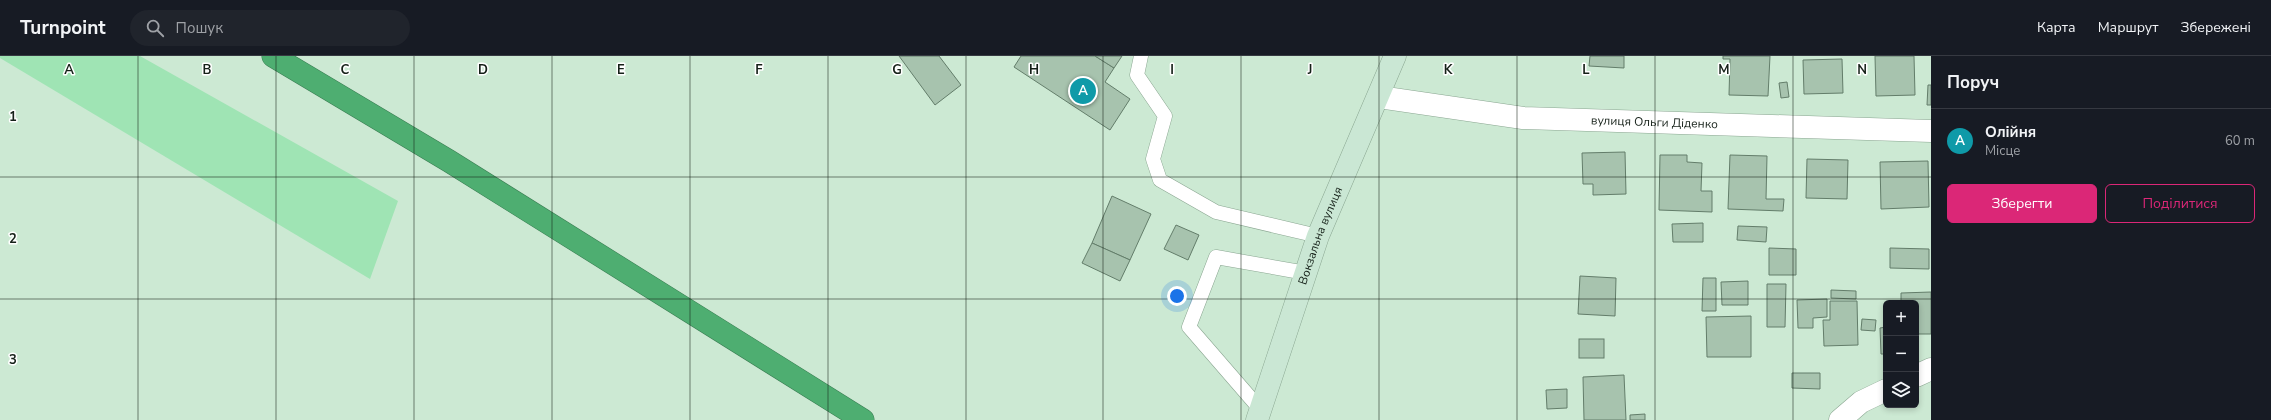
<!DOCTYPE html>
<html lang="uk">
<meta charset="utf-8">
<style>
:root{--surface:#171b24;--page:#20242c;--text:#f1f3f6;--muted:#9ea1a6;--line:#363941;--accent:#db2777}
body{margin:0;font-family:"Nunito Sans",sans-serif;background:var(--page);color:var(--text)}
.controls{position:absolute;right:12px;bottom:12px;display:grid;overflow:hidden;border-radius:6px;box-shadow:0 2px 6px #0003}
.controls button{width:36px;height:36px;display:grid;place-items:center;padding:0;border:0;border-bottom:1px solid var(--line);background:var(--surface);color:var(--text);font:20px sans-serif}
.you{position:absolute;left:1177px;top:240px;width:14px;height:14px;margin:-10px;border:3px solid #fff;border-radius:50%;background:#1a73e8;box-shadow:0 0 0 6px #1a73e833}
.badge{display:grid;place-items:center;width:26px;height:26px;border-radius:50%;background:var(--accent);color:#fff;font-size:13px;font-weight:700}
.pin{position:absolute;translate:-50% -50%;border:2px solid #fff;box-shadow:0 1px 4px #0006}
.list{margin:0;padding:0;list-style:none}
h2{display:flex;justify-content:space-between;align-items:center;height:52px;margin:0;padding:0 16px;font-size:17px}
h2 small{font-size:13px;font-weight:400;color:var(--muted)}
.list li{display:grid;grid-template-columns:26px 1fr auto;gap:12px;align-items:center;box-sizing:border-box;height:64px;padding:0 16px;border-top:1px solid var(--line)}
.list b{display:block;font-size:15px;white-space:nowrap}
.list p{margin:0;font-size:13px;white-space:nowrap;color:var(--muted)}
.list em{font-size:13px;font-style:normal;color:var(--muted)}
.actions{display:flex;gap:8px;padding:12px 16px}
.actions a{flex:1;padding:9px 0;border:1px solid var(--accent);border-radius:6px;text-align:center;font-size:14px;color:var(--accent)}
.actions .main{background:var(--accent);color:#fff}
.icon{flex:none;width:22px;height:22px;fill:none;stroke:currentColor;stroke-width:2;stroke-linecap:round;stroke-linejoin:round}
.map{position:relative;flex:none;width:1931px;height:364px;overflow:hidden}
header{display:flex;align-items:center;gap:24px;box-sizing:border-box;height:56px;padding:0 20px;background:var(--surface);border-bottom:1px solid var(--line)}
header strong{font-size:19px}
nav{display:flex;gap:22px;margin-inline-start:auto;font-size:14px}
.search{width:280px;height:36px;background:var(--page);display:flex;align-items:center;gap:10px;box-sizing:border-box;padding:0 14px;border-radius:22px;color:var(--muted);font-size:15px}
main{display:flex}
aside{flex:1;background:var(--surface)}
.map>svg:first-child{display:block}
.green{fill:#9fe4b4}
.building{fill:#a7c3ae;stroke:#637d6a}
.lines{fill:none;stroke-linecap:round;stroke-linejoin:round}
.lane-casing{stroke:#8aa691;stroke-width:15}
.street-casing{stroke:#8aa691;stroke-width:23}
.secondary-casing{stroke:#8aa691;stroke-width:23}
.highway-casing{stroke:#3a7c52;stroke-width:23}
.lane{stroke:#fff;stroke-width:14}
.street{stroke:#fff;stroke-width:22}
.secondary{stroke:#cae7d4;stroke-width:22}
.highway{stroke:#4eae71;stroke-width:22}
.grid{fill:none;stroke:#152018;stroke-width:1;stroke-opacity:0.55}
.labels{text-anchor:middle;stroke-width:3;stroke-linejoin:round;paint-order:stroke}
.street-label{font-size:12px;fill:#152018;stroke:#fff}
.grid-label{font-size:13px;text-anchor:middle;font-weight:bold;fill:#152018;stroke:#fff;stroke-width:3;stroke-linejoin:round;paint-order:stroke}
</style>
<header>
<strong>Turnpoint</strong>
<div class="search"><svg class="icon" aria-label="search" viewBox="0 0 24 24"><circle cx="10" cy="10" r="6"/><path d="M15 15l6 6"/></svg>Пошук</div>
<nav><a>Карта</a><a>Маршрут</a><a>Збережені</a></nav>
</header>
<main>
<div class="map">
<svg width="1931" height="364" viewBox="0 0 1931 364">
<rect width="100%" height="100%" fill="#cce9d3"/>
<polygon class="green" points="0,0 140,0 398,145 370,223 0,2"/>
<g class="building">
<polygon points="899,0 939,0 961,29 935,49"/>
<polygon points="1021,0 1095,0 1114,12 1105,26 1130,43 1110,74 1014,11"/>
<polygon points="1095,0 1122,0 1114,12"/>
<polygon points="1590,0 1624,0 1624,12 1589,10"/>
<polygon points="1723,0 1770,0 1768,40 1729,39 1730,3 1723,3"/>
<polygon points="1875,0 1914,0 1915,39 1876,40"/>
<polygon points="1842,3 1843,37 1804,38 1803,4"/>
<polygon points="1787,26 1789,41 1781,42 1779,27"/>
<polygon points="1928,29 1931,29 1931,49 1927,49"/>
<polygon points="1625,96 1626,138 1593,139 1593,128 1583,128 1582,97"/>
<polygon points="1660,99 1687,99 1687,106 1702,107 1701,135 1712,135 1712,156 1659,154"/>
<polygon points="1730,99 1767,100 1766,143 1784,143 1783,155 1728,153"/>
<polygon points="1807,103 1848,104 1847,143 1806,142"/>
<polygon points="1928,105 1929,151 1881,153 1880,106"/>
<polygon points="1112,140 1151,158 1130,204 1092,187"/>
<polygon points="1703,167 1703,186 1673,186 1672,168"/>
<polygon points="1176,169 1199,179 1188,204 1164,193"/>
<polygon points="1738,170 1767,171 1766,186 1737,184"/>
<polygon points="1092,187 1130,204 1120,225 1082,207"/>
<polygon points="1769,192 1796,193 1796,219 1769,219"/>
<polygon points="1890,192 1929,193 1929,213 1890,212"/>
<polygon points="1580,220 1616,222 1615,260 1578,258"/>
<polygon points="1703,222 1716,222 1716,255 1702,255"/>
<polygon points="1748,225 1748,249 1722,249 1721,226"/>
<polygon points="1767,228 1786,228 1785,271 1767,271"/>
<polygon points="1831,234 1856,235 1856,243 1831,242"/>
<polygon points="1931,236 1931,278 1916,278 1916,247 1901,247 1901,237"/>
<polygon points="1827,243 1827,261 1813,262 1813,272 1798,272 1797,244"/>
<polygon points="1830,245 1857,245 1858,289 1824,290 1823,264 1830,264"/>
<polygon points="1751,260 1751,301 1707,301 1706,261"/>
<polygon points="1862,263 1876,264 1875,275 1861,274"/>
<polygon points="1886,271 1886,298 1881,298 1880,272"/>
<rect x="1579" y="283" width="25" height="19"/>
<polygon points="1792,317 1820,317 1820,333 1792,332"/>
<polygon points="1624,319 1626,364 1584,364 1583,321"/>
<polygon points="1567,333 1567,352 1547,353 1546,334"/>
<polygon points="1645,358 1645,364 1630,364 1630,359"/>
</g>
<g class="lines">
<defs>
<g id="lane">
<polyline points="1141,0 1137,19 1165,60 1153,103 1160,124 1216,156 1318,180"/>
<polyline points="1260,353 1189,271 1216,201 1306,217"/>
</g>
<g id="street">
<path id="s1" d="M1379,41l144,21 408,13"/>
<polyline points="1916,320 1931,313"/>
<polyline points="1840,364 1861,346 1886,334"/>
</g>
<g id="secondary">
<path id="s2" d="M1257,364l61,-184 77,-180"/>
</g>
<polyline id="highway" points="273,0 449,105 863,364"/>
</defs>
<use href="#lane" class="lane-casing"/>
<use href="#street" class="street-casing"/>
<use href="#secondary" class="secondary-casing"/>
<use href="#highway" class="highway-casing"/>
<use href="#lane" class="lane"/>
<use href="#street" class="street"/>
<use href="#secondary" class="secondary"/>
<use href="#highway" class="highway"/>
</g>
<path class="grid" d="M138,0v364M276,0v364M414,0v364M552,0v364M690,0v364M828,0v364M966,0v364M1103,0v364M1241,0v364M1379,0v364M1517,0v364M1655,0v364M1793,0v364M0,121h1931M0,243h1931"/>
<g class="labels">
<g class="street-label">
<text dy="4" stroke="none"><textPath href="#s1" startOffset="277">вулиця Ольги Діденко</textPath></text>
<text dy="4" stroke="none"><textPath href="#s2" startOffset="195">Вокзальна вулиця</textPath></text>
</g>
</g>
<g class="grid-label">
<text x="69" y="18">A</text>
<text x="207" y="18">B</text>
<text x="345" y="18">C</text>
<text x="483" y="18">D</text>
<text x="621" y="18">E</text>
<text x="759" y="18">F</text>
<text x="897" y="18">G</text>
<text x="1034" y="18">H</text>
<text x="1172" y="18">I</text>
<text x="1310" y="18">J</text>
<text x="1448" y="18">K</text>
<text x="1586" y="18">L</text>
<text x="1724" y="18">M</text>
<text x="1862" y="18">N</text>
<text x="13" y="65">1</text>
<text x="13" y="187">2</text>
<text x="13" y="308">3</text>
</g>
</svg>
<div class="controls">
<button>+</button>
<button>−</button>
<button><svg class="icon" aria-label="layers" viewBox="0 0 24 24"><path d="M12 4l9 5-9 5-9-5zM3 14l9 5 9-5"/></svg></button>
</div>
<div class="you"></div>
<div class="pin badge" style="left:1083px;top:35px;background:#0f9aa8">A</div>
</div>
<aside>
<h2>Поруч<small></small></h2>
<ul class="list">
<li><span class="badge" style="background:#0f9aa8">A</span><div><b>Олійня</b><p>Місце</p></div><em>60 m</em></li>
</ul>
<div class="actions"><a class="main">Зберегти</a><a>Поділитися</a></div>
</aside>
</main>
